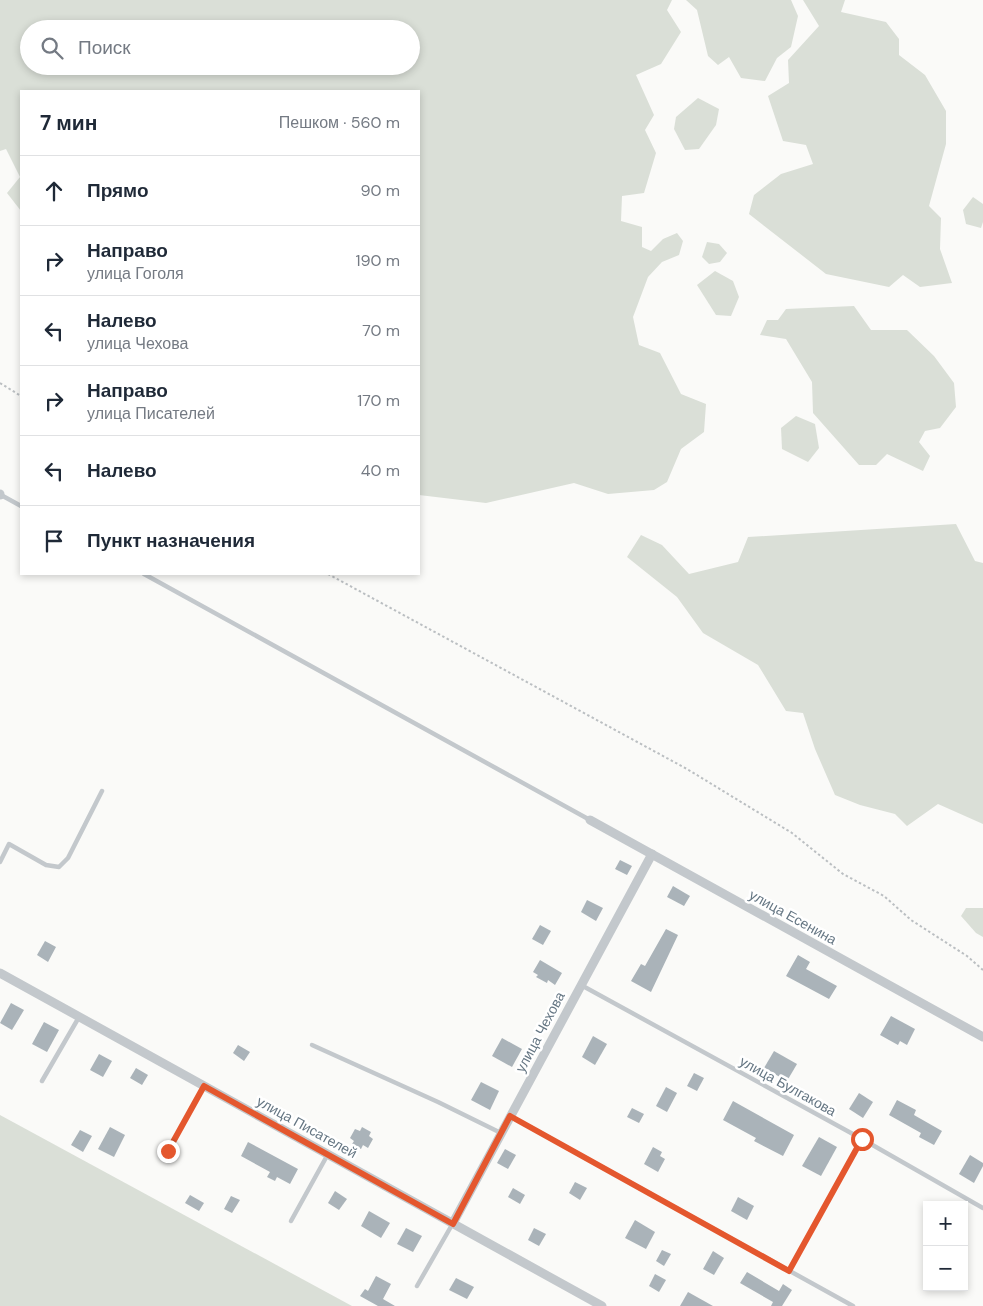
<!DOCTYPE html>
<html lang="ru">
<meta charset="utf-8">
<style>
:root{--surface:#fff;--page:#f2f2f3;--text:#1f2937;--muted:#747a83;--line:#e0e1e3}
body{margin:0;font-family:"DM Sans",sans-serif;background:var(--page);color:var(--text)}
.controls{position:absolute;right:15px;bottom:15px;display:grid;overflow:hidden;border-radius:0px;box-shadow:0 2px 8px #0003}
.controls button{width:45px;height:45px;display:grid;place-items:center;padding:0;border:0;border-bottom:1px solid var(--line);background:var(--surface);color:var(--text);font:25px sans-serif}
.stop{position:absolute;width:15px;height:15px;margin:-11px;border:4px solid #e4572e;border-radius:50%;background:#fff}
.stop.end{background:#e4572e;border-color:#fff;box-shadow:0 1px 5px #0008}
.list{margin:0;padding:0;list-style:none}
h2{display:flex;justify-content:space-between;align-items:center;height:65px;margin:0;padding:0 20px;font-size:21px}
h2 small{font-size:16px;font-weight:400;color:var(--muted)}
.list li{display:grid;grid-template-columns:32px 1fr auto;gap:15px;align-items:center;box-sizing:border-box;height:70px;padding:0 20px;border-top:1px solid var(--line)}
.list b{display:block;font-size:19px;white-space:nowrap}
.list p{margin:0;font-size:16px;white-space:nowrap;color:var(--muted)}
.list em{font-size:16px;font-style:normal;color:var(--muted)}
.icon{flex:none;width:28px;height:28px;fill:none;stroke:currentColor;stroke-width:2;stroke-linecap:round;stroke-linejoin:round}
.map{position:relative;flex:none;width:983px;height:1306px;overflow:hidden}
.search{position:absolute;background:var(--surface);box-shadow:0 2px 8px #0003;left:20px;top:20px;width:400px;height:55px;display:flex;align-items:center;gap:12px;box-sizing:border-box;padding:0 18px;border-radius:28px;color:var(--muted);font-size:19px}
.panel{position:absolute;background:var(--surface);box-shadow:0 2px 8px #0003;left:20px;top:90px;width:400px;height:485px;border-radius:0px}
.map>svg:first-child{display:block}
.green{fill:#dadfd7;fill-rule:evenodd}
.building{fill:#aab3b9}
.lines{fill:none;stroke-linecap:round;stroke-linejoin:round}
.path{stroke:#bbbfc2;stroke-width:2;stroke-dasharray:2.5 2.5;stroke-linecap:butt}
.lane{stroke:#c3c8cc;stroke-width:4.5}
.street{stroke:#c3c8cc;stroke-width:9}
.route{stroke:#e4572e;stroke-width:6}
.labels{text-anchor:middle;stroke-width:5;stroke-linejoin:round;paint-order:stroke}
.street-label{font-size:14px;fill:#657683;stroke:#fff}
</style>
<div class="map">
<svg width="983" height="1306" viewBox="0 0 983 1306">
<rect width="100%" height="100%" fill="#fafaf8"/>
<g class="green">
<path d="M0,0h672l-5,10 14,22 -20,32 -25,11 18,40 -9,15 11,23 -12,40 -22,3 -1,25 21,6v20l9,4 12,-12 14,-6 6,8 -4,14 -17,7 -14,15 -15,40 6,28 21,8 21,41 25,10 -2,28 -23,17 -14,33 -13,8 -46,4 -34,-11 -88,20 -67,-8v-404h-398v120l-14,-18 13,-16 -14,-28 -6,2zM29,29h382v37h-382z"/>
<polygon points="686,0 791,0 798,16 791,47 777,58 765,81 741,78 729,57 718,65 708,56 697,10"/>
<polygon points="803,0 845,0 841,12 886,22 899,39 899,55 925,75 946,111 946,144 929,206 941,218 940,249 952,283 920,287 903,275 889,287 826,274 749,214 754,195 781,174 813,164 806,145 783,141 768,96 789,83 788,60 819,26"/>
<polygon points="698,98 719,109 716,125 699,149 685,150 674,129 676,117"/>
<polygon points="973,197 983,204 983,222 981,228 966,224 963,210"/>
<polygon points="707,242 719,244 727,253 720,262 709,264 702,257"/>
<polygon points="715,271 733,281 739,297 731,316 716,315 697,285"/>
<polygon points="854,306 871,330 907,330 934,356 954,383 956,407 940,428 925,431 919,442 930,456 923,471 887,454 876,465 859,465 813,413 812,382 786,339 760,335 767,320 778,320 786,309"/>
<polygon points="796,416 815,424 819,448 808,462 782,449 781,428"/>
<polygon points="956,524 975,561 983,563 983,824 938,804 907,826 895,814 860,805 835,795 815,749 803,713 786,711 758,665 703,633 677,597 627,557 641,535 662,545 689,574 738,562 748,537"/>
<polygon points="966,908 983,908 983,937 976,933 961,916"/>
<polygon points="0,1115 352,1306 0,1306"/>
</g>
<g class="building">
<polygon points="620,860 632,866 627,875 615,869"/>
<polygon points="673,886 690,896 684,906 667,897"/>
<polygon points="587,900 603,908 596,921 581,912"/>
<polygon points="540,925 551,931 543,945 532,939"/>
<polygon points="666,929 678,935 651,992 631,981 641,964 645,966"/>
<polygon points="45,941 56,947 48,962 37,955"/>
<polygon points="798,955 810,962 806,969 837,986 829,999 786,976"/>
<polygon points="540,960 562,973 555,985 548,980 547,983 536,977 538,975 533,972"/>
<polygon points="11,1003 24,1010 12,1030 0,1023"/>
<polygon points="891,1016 915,1029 907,1045 900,1041 898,1045 880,1035"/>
<polygon points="44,1022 59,1030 47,1052 32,1044"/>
<polygon points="593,1036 607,1044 595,1065 582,1057"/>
<polygon points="502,1038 522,1049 512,1067 492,1056"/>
<polygon points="238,1045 250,1052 244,1061 233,1053"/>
<polygon points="774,1051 797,1064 787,1081 764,1068"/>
<polygon points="99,1054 112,1061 103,1077 90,1070"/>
<polygon points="136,1068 148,1075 142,1085 130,1078"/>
<polygon points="694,1073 704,1078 697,1091 687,1086"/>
<polygon points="481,1082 499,1091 490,1110 471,1100"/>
<polygon points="666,1087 677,1093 667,1112 656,1106"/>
<polygon points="859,1093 873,1102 863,1118 849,1109"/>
<polygon points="897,1100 916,1110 914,1115 942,1131 934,1145 919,1137 921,1133 889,1115"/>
<polygon points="733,1101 794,1135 783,1156 754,1141 756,1138 723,1120"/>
<polygon points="632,1108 644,1114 639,1123 627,1117"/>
<polygon points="110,1127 125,1135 114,1157 98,1149"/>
<polygon points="362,1127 371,1132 369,1136 373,1139 368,1148 363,1145 361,1149 352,1144 354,1141 350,1138 355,1129 360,1131"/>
<polygon points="80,1130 92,1136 83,1152 71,1145"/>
<polygon points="819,1137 837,1147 821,1176 802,1166"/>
<polygon points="248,1142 298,1169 290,1184 277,1177 275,1181 267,1177 270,1172 241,1156"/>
<polygon points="653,1147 662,1152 660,1156 665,1159 658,1172 644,1164"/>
<polygon points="505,1149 516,1155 508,1169 497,1163"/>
<polygon points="970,1155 983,1163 983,1166 974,1183 959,1174"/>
<polygon points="575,1182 587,1188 580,1200 569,1193"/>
<polygon points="513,1188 525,1195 520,1204 508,1197"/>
<polygon points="335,1191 347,1199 339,1210 328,1203"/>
<polygon points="190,1195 204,1203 199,1211 185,1203"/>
<polygon points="231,1196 240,1200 232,1213 224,1209"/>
<polygon points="738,1197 754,1206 747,1220 731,1211"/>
<polygon points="369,1211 390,1223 381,1238 361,1226"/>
<polygon points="635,1220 655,1232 646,1249 625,1238"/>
<polygon points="406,1228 422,1236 413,1252 397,1244"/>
<polygon points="534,1228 546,1234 539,1246 528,1240"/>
<polygon points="662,1250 671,1254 664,1266 656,1261"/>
<polygon points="713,1251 724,1258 714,1275 703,1269"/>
<polygon points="747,1272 779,1291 783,1284 792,1290 782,1306 771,1306 773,1302 740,1283"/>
<polygon points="655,1274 666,1280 659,1292 649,1286"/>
<polygon points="376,1276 391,1284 383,1299 395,1306 378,1306 360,1296 365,1289 368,1291"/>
<polygon points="456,1278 474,1287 467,1299 449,1290"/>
<polygon points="688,1292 713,1306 680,1306"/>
</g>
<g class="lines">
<g class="path">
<polyline points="0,383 21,396"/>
<polyline points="328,574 687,769 792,833 843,874 884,896 911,920 967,956 983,970"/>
</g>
<g class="lane">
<polyline points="1,495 21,506"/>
<polyline points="144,574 590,820"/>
<polyline points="0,862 9,844 46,865 59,867 68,858 102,791"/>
<polyline points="581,985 862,1139 983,1208"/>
<polyline points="312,1045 438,1102 501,1133"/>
<polyline points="42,1081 79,1017"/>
<polyline points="510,1116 853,1306"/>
<polyline points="168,1151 204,1086"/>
<polyline points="291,1221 328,1154"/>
<polyline points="789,1271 862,1139"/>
<polyline points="417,1286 453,1223"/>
</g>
<g class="street">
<polyline points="0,494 0,495"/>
<polyline points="590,820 983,1037"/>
<polyline points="0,973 602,1306"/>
<polyline points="453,1223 652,854"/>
</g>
</g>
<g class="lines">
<polyline class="route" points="168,1151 204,1086 453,1224 510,1116 789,1271 862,1139"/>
</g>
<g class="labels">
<g class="street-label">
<text transform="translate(793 917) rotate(29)" y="5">улица Есенина</text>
<text transform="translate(540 1032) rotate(-62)" y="5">улица Чехова</text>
<text transform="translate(788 1086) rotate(29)" y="5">улица Булгакова</text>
<text transform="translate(307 1127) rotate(29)" y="5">улица Писателей</text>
</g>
</g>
</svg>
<div class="controls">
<button>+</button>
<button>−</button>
</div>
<div class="stop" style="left:862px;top:1139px"></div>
<div class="stop end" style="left:168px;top:1151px"></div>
<div class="search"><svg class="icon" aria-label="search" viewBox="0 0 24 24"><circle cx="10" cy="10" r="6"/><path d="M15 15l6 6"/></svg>Поиск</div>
<section class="panel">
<h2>7 мин<small>Пешком · 560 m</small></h2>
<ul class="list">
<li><svg class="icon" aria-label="ahead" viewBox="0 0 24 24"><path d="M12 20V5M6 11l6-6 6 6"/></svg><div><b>Прямо</b></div><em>90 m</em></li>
<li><svg class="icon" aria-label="right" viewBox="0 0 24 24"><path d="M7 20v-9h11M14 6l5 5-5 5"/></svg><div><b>Направо</b><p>улица Гоголя</p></div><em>190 m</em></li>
<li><svg class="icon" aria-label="left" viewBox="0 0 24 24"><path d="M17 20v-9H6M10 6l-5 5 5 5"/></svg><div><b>Налево</b><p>улица Чехова</p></div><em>70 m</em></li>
<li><svg class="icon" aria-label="right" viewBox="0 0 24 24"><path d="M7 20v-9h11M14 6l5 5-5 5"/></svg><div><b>Направо</b><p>улица Писателей</p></div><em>170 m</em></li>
<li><svg class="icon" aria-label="left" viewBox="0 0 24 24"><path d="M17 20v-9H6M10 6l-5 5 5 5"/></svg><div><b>Налево</b></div><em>40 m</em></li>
<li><svg class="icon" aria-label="arrive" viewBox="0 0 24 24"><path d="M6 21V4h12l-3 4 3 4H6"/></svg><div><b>Пункт назначения</b></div></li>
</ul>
</section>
</div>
